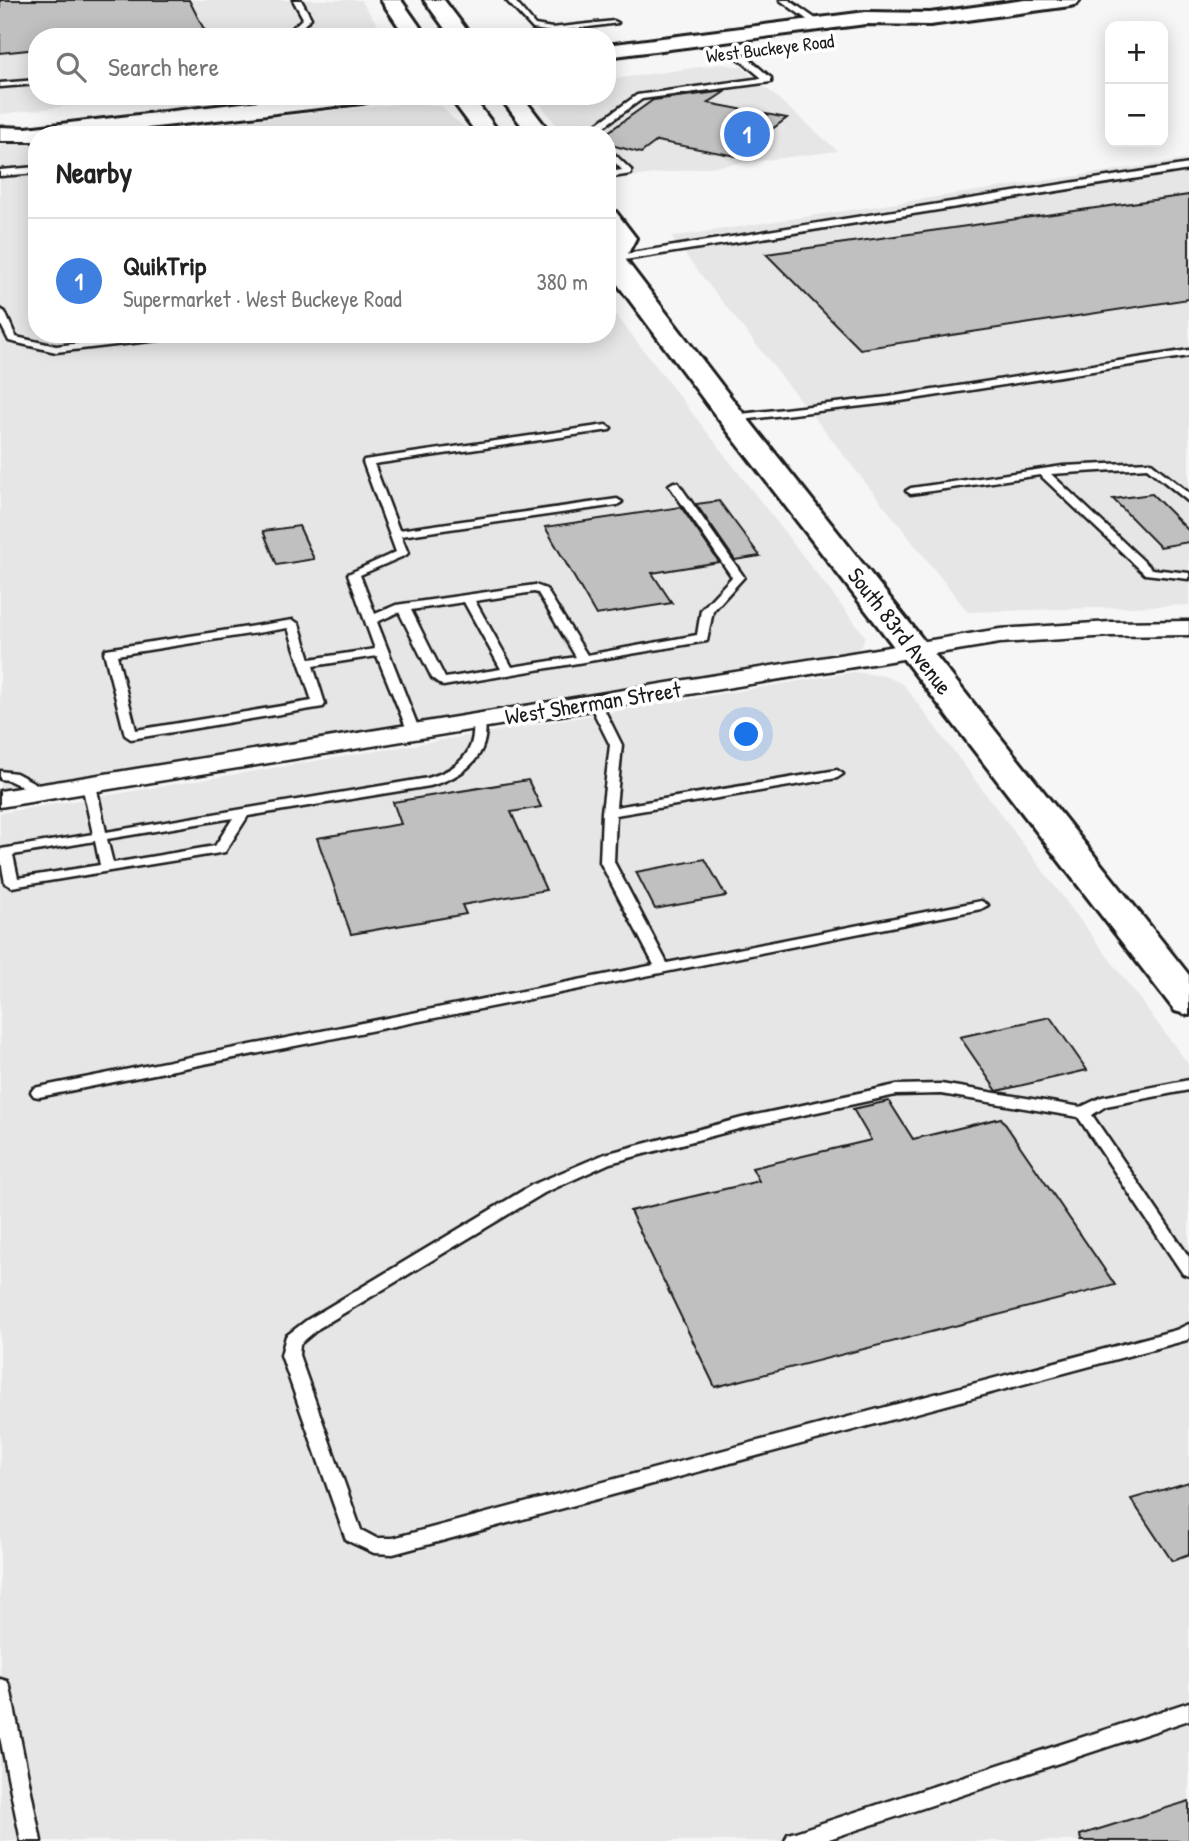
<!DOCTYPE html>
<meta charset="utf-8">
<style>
:root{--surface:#fff;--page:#f6f6f6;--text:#222;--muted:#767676;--line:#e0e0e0;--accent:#2563eb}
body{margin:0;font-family:"Patrick Hand",sans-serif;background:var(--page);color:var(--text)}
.controls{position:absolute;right:21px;top:21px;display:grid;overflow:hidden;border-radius:14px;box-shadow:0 4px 18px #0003}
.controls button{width:63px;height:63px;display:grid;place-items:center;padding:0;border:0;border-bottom:2px solid var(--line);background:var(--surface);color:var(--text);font:35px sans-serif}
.you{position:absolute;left:747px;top:735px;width:24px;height:24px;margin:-18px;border:5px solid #fff;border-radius:50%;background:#1a73e8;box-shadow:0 0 0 10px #1a73e833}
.badge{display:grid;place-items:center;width:46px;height:46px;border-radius:50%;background:var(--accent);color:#fff;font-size:23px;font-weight:700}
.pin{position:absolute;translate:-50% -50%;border:4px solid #fff;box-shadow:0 2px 7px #0006}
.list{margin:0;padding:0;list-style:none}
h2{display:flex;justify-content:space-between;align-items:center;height:91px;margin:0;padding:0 28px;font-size:30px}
h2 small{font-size:23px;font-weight:400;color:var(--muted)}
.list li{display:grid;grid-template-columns:46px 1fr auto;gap:21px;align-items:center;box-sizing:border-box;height:126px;padding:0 28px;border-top:2px solid var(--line)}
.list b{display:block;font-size:26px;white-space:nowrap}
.list p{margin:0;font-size:23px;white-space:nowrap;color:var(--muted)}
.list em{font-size:23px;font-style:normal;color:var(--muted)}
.icon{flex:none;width:38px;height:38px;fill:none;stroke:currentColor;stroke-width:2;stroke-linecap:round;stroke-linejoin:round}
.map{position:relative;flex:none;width:1189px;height:1841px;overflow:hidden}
.search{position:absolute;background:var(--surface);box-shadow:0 4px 18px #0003;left:28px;top:28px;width:588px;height:77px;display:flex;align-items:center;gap:18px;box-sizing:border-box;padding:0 24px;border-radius:28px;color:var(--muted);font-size:26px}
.panel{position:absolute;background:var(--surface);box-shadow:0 4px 18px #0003;left:28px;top:126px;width:588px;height:217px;border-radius:28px}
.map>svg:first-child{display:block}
.built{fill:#e6e6e6}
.building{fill:#c0c0c0;stroke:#1c1c1c;stroke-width:2}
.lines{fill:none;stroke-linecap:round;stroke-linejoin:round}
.service-casing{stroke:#1c1c1c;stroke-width:5}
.minor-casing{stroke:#1c1c1c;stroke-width:5}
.secondary-casing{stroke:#1c1c1c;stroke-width:6}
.primary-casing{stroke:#1c1c1c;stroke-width:6}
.service{fill:#fff;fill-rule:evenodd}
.minor{fill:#fff;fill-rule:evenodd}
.secondary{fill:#fff;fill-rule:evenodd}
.primary{fill:#fff;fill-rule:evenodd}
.labels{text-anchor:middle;stroke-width:7;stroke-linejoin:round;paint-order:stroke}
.far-street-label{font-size:19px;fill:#1c1c1c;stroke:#fff}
.street-label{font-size:23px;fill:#1c1c1c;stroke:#fff}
</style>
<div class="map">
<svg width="1189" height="1841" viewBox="0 0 1189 1841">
<rect width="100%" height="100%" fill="#f6f6f6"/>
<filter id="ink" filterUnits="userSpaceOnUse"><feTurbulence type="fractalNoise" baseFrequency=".0143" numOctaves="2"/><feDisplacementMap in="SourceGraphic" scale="14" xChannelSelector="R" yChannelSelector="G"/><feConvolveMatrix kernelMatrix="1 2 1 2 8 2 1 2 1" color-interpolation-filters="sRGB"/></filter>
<g filter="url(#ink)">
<g class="built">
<polygon points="0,0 361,0 386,37 37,37 37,96 160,96 0,114"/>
<polygon points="722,64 742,67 838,151 607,180 607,135 564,135 534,96 607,96 607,80"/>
<polygon points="415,102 443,107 450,116 475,135 118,135"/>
<polygon points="37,142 37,334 607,334 607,303 865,636 862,646 850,654 0,789 0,145"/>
<polygon points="1189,159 1189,605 968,612 671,237"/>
<polygon points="854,672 885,676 903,684 1189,1065 1189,1841 0,1841 0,813"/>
</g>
<g class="building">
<polygon points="0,0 189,0 208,37 37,37 37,49 0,53"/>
<polygon points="726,91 708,103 787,118 736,156 657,141 641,153 607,144 607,135 604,135 653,100"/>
<polygon points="1189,195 1189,299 860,349 766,254"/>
<polygon points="1152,494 1189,531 1189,542 1160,547 1113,499"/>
<polygon points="719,501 760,556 735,560 696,504"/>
<polygon points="681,507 719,562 652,573 672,603 596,615 545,527"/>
<polygon points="299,526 314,559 277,565 263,531"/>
<polygon points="528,780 541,807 511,812 546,890 462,905 466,914 351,934 317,838 401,824 393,802"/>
<polygon points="705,859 726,896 655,909 636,872"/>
<polygon points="1050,1017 1087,1070 997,1091 960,1037"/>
<polygon points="889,1101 913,1139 1001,1118 1115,1285 715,1387 630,1211 759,1181 752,1168 871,1140 853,1109"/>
<polygon points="1189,1482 1189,1555 1172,1561 1131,1499"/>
<polygon points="1189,1801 1189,1841 1081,1841 1080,1835"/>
</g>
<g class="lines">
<defs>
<g id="service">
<polygon points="293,0 301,0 311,18 292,37 283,37 303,18"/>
<polygon points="506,0 514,0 535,25 552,28 614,21 618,23 552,32 533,29"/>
<polygon points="780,0 789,0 823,24 816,26"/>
<polygon points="734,51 740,51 771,78 771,82 642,99 596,132 598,135 590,135 587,131 637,95 762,78 734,55"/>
<polygon points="37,80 37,84 0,87 0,83"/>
<polygon points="607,147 631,170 631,174 607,178 607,172 622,170 607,154"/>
<polygon points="1189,164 1189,170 612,262 607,259 612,256"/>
<polygon points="37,167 37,173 0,176 0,170"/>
<polygon points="0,309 5,312 16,337 56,346 157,334 189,334 184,337 56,352 9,341 0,323"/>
<polygon points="1189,350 1189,356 888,403 732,421 727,418 732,415 888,397"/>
<path d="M606,425l5,3 -1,2 -236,34 25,66 218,-31 5,3 -5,3 -216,31 7,17 -2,2 -46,20 15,39 21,-9 139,-20 11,4 41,66 110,-20 4,-25 31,-33 -63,-92 5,-3 4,1 66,94 -31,34 -6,30 -264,45 -11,-8 -33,-66 -22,10 43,110 -2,3 -4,1 -6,-4 -31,-76 -64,10 12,38 -2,3 -192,32 -6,-4 -21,-83 2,-3 187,-29 6,4 11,35 65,-10 -27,-75 48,-22 -33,-90 1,-2zM534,592l4,1 38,64 -64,10 -37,-66zM464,602l37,67 -56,9 -34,-68zM288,628l24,73 -176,29 -19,-75z"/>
<polygon points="1150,462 1189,493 1189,502 1147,468 1051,474 1152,569 1189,573 1189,579 1145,574 1040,475 911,494 906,491 911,488 1063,466"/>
<polygon points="595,699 601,703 622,745 616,807 837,770 843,774 837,778 616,815 614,862 667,963 981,901 988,905 981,909 39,1097 34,1096 31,1092 34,1088 39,1087 654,965 600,862 602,812 610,745 589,703"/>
<path d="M479,718l6,4c5,36 -23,55 -55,64l-182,30 -23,36 -5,1 -208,34 -7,-4 -5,-27 1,-7 92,-15 -11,-49 2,-3h10l2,3 10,47 322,-54c29,-9 48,-23 45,-56zM233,818l-18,28 -102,17 -6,-24zM95,841l5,24 -82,13 -5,-23z"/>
<polygon points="0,771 16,773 52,792 45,796 40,795 8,780 0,779"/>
<polygon points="1189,1080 1189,1090 1106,1106 1092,1115 1189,1257 1189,1276 1183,1274 1078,1117 941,1094 896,1095 742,1128 610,1163 544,1193 319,1328 300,1344 299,1355 361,1530 376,1538 393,1538 1176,1330 1189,1324 1189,1338 1187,1340 393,1554 374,1553 346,1540 281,1355 286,1336 307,1320 532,1185 605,1154 742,1118 896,1085 941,1084 1081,1107 1102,1097"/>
<polygon points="0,1679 7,1681 10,1687 41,1841 21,1841 0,1737"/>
<polygon points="1189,1702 1189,1720 823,1841 785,1841 788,1834 795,1832"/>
</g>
<polygon id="minor" points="1189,621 1189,635 1111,636 1000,643 0,807 0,791 1000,629 1111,622"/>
<g id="secondary">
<polygon points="381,0 401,0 427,37 406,37"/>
<polygon points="424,0 444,0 472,37 451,37"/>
<polygon points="449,96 472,96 501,135 478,135"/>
<polygon points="499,96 522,96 552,135 529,135"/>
<polygon points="607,210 616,212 636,238 625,259 736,404 1189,975 1189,1015 1175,1011 716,416 607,270 607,245 611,238 607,233"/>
</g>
<g id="primary">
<polygon points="1025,0 1080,0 1077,4 1070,6 930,25 866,24 607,57 607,45 866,12 930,13"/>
<polygon points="303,96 373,96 370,101 362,103 87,135 37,135 37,141 0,141 0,127 26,128"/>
</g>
</defs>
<use href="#service" class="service-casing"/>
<use href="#minor" class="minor-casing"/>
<use href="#secondary" class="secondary-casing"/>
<use href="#primary" class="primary-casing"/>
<use href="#service" class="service"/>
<use href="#minor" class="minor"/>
<use href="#secondary" class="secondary"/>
<use href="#primary" class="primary"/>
</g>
</g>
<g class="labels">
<g class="far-street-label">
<text transform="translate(770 48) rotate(-7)" y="7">West Buckeye Road</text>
</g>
<g class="street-label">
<text transform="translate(900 631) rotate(52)" y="8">South 83rd Avenue</text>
<text transform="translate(593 703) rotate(-9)" y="8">West Sherman Street</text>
</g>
</g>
</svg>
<div class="controls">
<button>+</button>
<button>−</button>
</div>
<div class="you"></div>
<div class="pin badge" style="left:747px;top:134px;background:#3f7fe0">1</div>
<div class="search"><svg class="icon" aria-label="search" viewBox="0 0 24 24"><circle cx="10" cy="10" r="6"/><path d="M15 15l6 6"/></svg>Search here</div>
<section class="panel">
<h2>Nearby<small></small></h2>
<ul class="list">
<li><span class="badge" style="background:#3f7fe0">1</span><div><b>QuikTrip</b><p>Supermarket · West Buckeye Road</p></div><em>380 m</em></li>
</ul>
</section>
</div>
